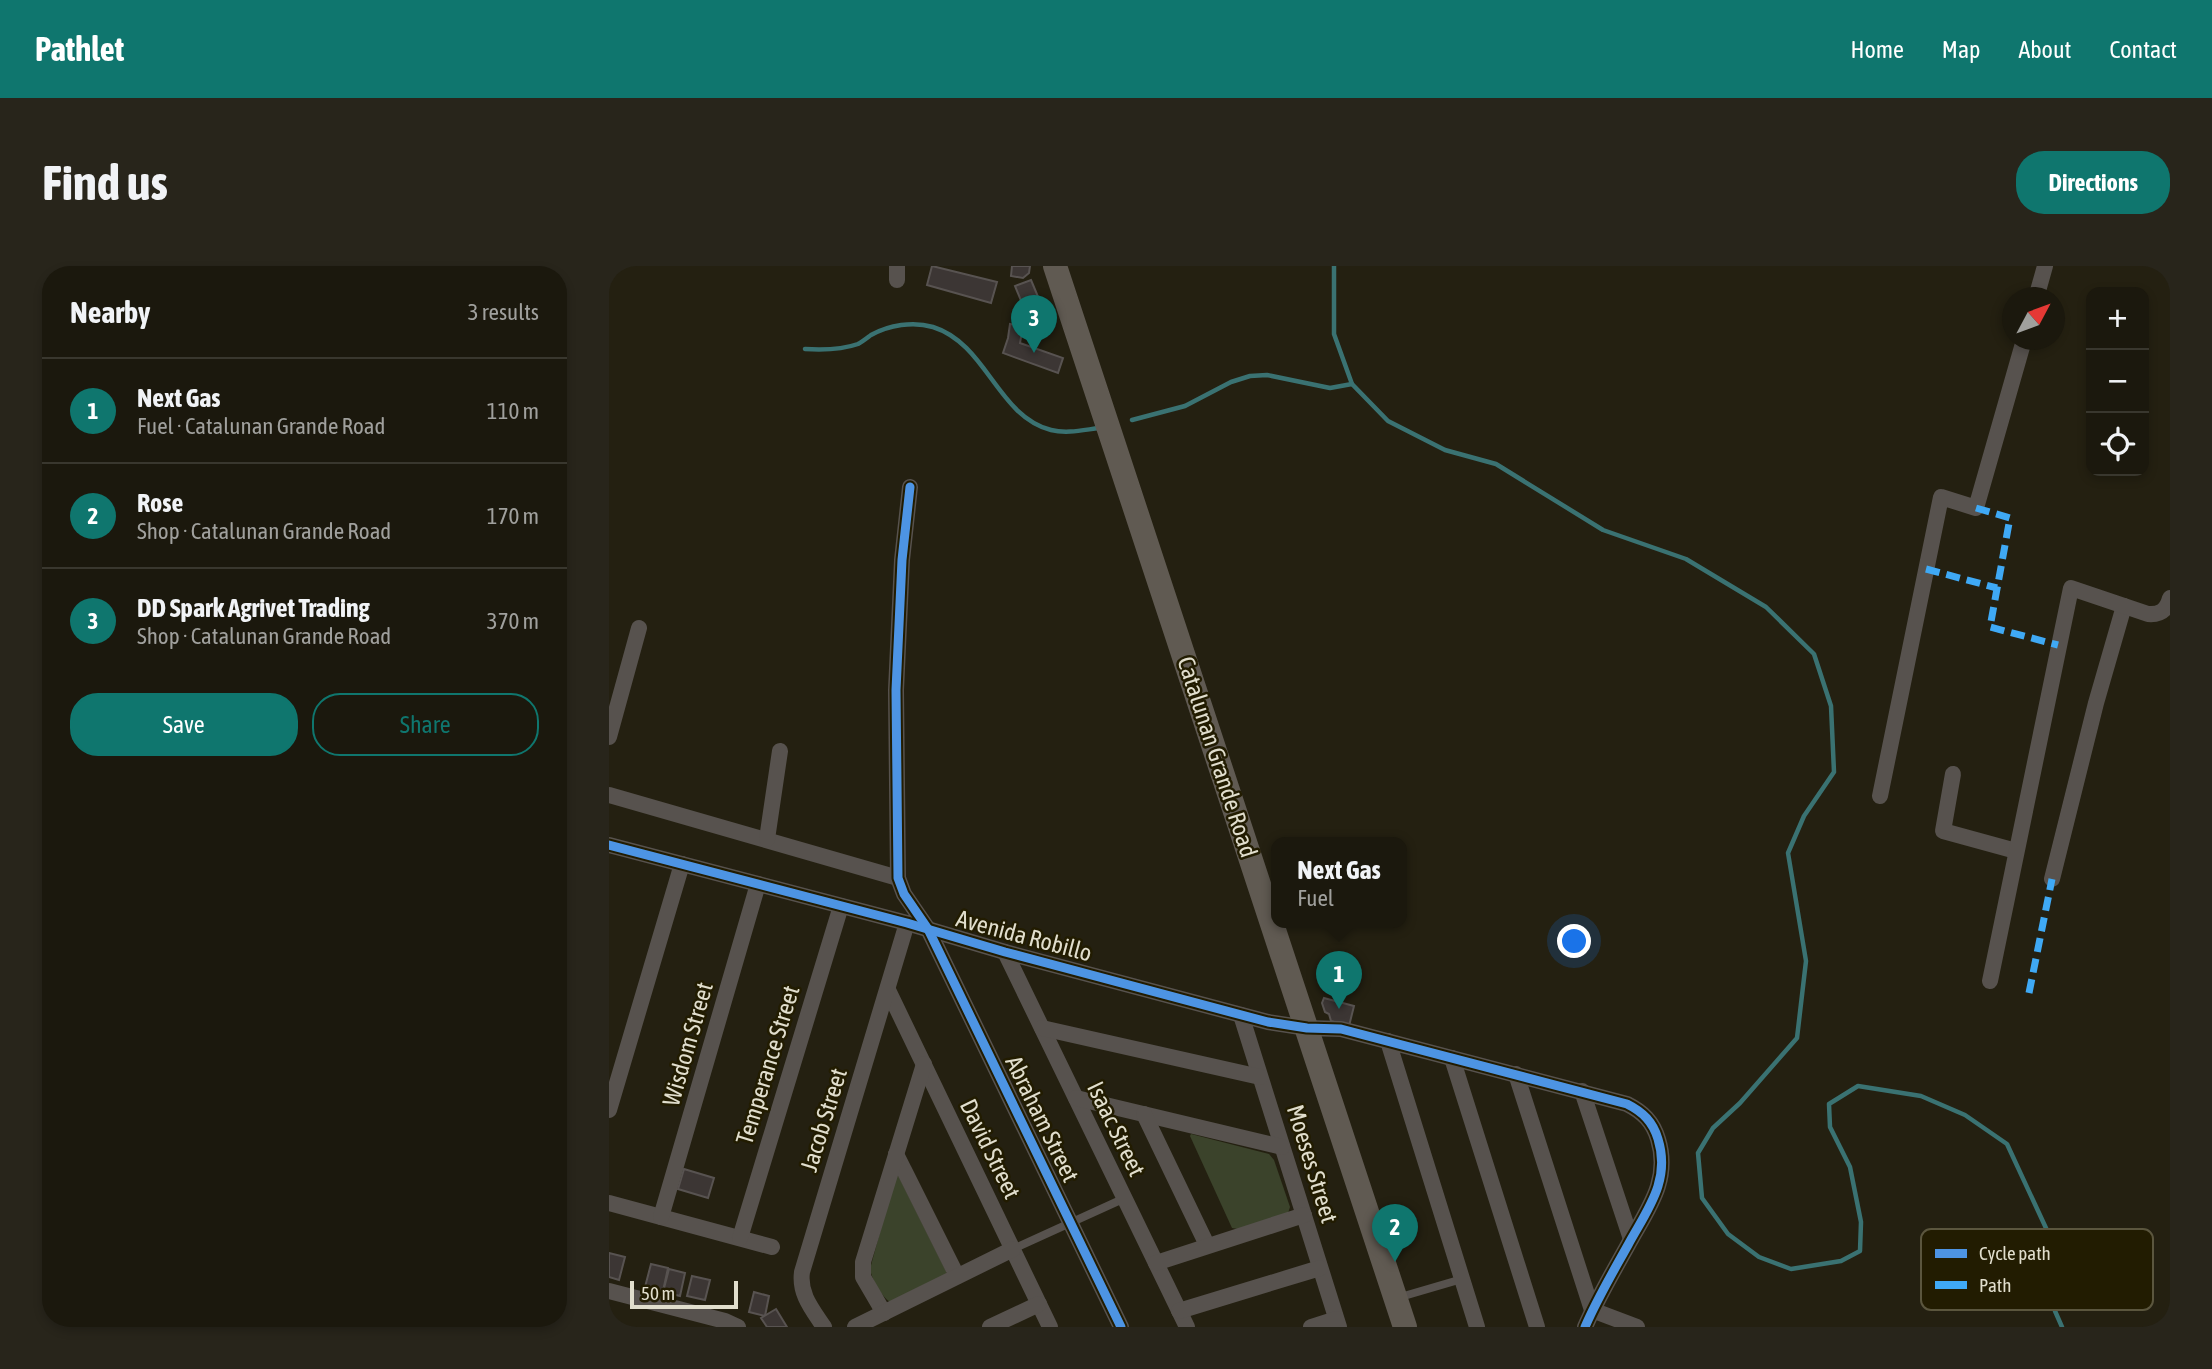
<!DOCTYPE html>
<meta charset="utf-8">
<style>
:root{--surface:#1b180d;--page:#28251b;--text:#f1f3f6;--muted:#a0a09d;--line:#39372e;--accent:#0f766e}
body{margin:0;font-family:"Asap Condensed",sans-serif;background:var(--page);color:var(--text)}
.controls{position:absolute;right:21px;top:21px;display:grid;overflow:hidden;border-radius:14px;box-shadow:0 4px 10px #0003}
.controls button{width:63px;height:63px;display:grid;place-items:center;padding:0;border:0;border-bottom:2px solid var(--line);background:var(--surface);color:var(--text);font:35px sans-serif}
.compass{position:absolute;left:1393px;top:21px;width:63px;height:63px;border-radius:50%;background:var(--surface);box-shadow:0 4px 10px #0003;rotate:49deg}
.scale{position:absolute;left:21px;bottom:18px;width:108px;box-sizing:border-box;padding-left:7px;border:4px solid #e1decd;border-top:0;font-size:19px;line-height:24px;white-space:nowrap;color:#e1decd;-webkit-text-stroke:5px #221c01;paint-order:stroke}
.you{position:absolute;left:966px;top:676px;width:24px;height:24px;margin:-18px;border:5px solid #fff;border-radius:50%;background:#1a73e8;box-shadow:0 0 0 10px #1a73e833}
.badge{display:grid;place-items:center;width:46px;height:46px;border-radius:50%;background:var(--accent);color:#fff;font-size:23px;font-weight:700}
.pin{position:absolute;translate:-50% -58px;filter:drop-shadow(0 2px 4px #0008)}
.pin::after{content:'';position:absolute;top:37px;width:24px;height:21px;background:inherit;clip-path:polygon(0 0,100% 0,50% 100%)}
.popup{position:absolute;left:662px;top:571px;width:136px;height:91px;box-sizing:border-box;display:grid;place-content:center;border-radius:14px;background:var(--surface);filter:drop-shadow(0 2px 5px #0005);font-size:23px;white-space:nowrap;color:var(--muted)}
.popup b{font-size:26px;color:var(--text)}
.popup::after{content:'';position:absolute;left:50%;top:100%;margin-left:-14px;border:14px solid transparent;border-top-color:var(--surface)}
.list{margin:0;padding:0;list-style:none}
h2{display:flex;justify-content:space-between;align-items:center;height:91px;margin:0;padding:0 28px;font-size:30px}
h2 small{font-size:23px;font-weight:400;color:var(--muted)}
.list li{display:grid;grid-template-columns:46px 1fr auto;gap:21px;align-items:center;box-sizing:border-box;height:105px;padding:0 28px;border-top:2px solid var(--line)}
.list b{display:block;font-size:26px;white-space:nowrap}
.list p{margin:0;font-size:23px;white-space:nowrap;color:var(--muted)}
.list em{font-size:23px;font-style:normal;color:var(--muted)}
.actions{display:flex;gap:14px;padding:21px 28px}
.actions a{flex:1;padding:16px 0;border:2px solid var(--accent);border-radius:28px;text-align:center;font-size:24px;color:var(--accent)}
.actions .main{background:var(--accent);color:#fff}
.icon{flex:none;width:38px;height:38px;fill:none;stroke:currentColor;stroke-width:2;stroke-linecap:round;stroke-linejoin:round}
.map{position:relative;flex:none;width:1561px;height:1061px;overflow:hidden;border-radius:28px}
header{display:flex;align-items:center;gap:42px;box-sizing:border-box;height:98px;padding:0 35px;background:var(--accent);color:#fff}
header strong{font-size:33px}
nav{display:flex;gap:38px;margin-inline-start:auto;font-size:24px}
.intro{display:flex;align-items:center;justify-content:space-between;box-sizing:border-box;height:168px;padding:0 42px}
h1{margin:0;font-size:49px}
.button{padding:18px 32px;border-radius:28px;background:var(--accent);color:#fff;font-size:24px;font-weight:700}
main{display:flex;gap:42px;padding:0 42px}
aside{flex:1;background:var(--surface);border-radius:28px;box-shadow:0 4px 10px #0003}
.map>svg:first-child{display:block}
.green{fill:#3b432b}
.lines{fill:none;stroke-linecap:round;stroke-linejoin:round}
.stream{stroke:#3a7272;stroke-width:4.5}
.building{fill:#3c3634;stroke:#585351;stroke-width:2}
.lane{stroke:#57524e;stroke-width:8}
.street{stroke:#57524e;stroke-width:16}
.primary{stroke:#605a52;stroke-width:24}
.quiet{stroke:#3fa9f5;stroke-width:7;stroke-dasharray:14 7;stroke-linecap:butt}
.cycleway-casing{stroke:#221c01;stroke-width:13}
.cycleway{stroke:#4d94e3;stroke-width:9}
.labels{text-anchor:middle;stroke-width:5;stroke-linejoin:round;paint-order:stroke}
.street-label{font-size:24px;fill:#e1decd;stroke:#221c01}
.key{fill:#221c01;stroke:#5b563e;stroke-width:2}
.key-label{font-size:19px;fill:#e1decd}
</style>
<header>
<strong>Pathlet</strong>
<nav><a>Home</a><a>Map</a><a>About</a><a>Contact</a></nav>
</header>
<div class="intro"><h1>Find us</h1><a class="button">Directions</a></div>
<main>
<aside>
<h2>Nearby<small>3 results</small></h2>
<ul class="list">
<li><span class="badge">1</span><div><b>Next Gas</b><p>Fuel · Catalunan Grande Road</p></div><em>110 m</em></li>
<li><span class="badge">2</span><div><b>Rose</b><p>Shop · Catalunan Grande Road</p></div><em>170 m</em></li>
<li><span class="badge">3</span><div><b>DD Spark Agrivet Trading</b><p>Shop · Catalunan Grande Road</p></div><em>370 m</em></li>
</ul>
<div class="actions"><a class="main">Save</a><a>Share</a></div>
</aside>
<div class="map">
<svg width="1561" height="1061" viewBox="0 0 1561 1061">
<rect width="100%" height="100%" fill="#242011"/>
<g class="green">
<polygon points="582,868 660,888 665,894 681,941 679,947 629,963 623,962 581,870"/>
<path d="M289,909l48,96v3l-56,28c-9,-6 -18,-22 -20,-33l25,-92z"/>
</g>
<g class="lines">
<g class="stream">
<polyline points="725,0 725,68 743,118 779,155 836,184 887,198 994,264 1077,293 1157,341 1205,388 1222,440 1225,506 1195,550 1179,587 1197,695 1188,772 1131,837 1104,862 1089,887 1093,932 1119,968 1150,991 1182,1003 1232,995 1251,985 1252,956 1241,901 1221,861 1220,838 1249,820 1312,830 1356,849 1398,878 1449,988 1446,1045 1453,1061"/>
<path d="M196,83c17,1 36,1 53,-5 4,-2 9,-6 13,-9 18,-10 42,-14 62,-8 54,17 64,89 118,103 16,4 32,0 48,-2"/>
<polyline points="523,154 576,140 622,116 641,110 658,109 721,122 743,118"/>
</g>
</g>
<g class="building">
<polygon points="323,0 388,16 382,37 318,19"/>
<polygon points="403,0 421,0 420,7 414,12 402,10"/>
<polygon points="422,14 435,45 419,52 406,20"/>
<polygon points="401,58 414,60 411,77 454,92 449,107 394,87 399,72"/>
<polygon points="715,732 745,740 740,760 722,755 720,748 716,746 713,737"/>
<polygon points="75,903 105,912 99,932 69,923"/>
<polygon points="0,987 16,991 10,1014 0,1011"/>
<polygon points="42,998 59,1002 54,1025 36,1021"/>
<polygon points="60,1003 76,1007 71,1030 54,1026"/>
<polygon points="83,1010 101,1014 96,1034 78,1030"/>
<polygon points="145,1026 160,1030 156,1050 140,1046"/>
<polygon points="167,1043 178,1061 158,1061 152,1052"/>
</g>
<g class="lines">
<g class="lane">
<polyline points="404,983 516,932"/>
<polyline points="788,1032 853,1013"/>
</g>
<g class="street">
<polyline points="288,14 288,0"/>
<polyline points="1427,32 1436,0"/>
<polyline points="301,221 293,294 287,424 289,612 295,628 319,663 512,1061"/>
<polyline points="0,471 30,362"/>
<polyline points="1344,508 1334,565 1407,585"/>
<polyline points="0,529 289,612"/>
<polyline points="1271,530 1332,231 1367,242 1415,74"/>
<polyline points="158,573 171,485"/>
<path d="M0,579l298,78 98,29 263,70 39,6 34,1 286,75c16,8 26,18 31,35 13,42 -11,71 -30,106 -15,27 -31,54 -43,82"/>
<polyline points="1443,613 1487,437 1515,340"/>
<polyline points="396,686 578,1061"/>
<path d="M1381,715l81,-393 77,26c12,1 19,-4 22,-16"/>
<polyline points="279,724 441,1061"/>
<polyline points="632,749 730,1061"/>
<polyline points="433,762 651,811"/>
<polyline points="779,775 868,1061"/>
<polyline points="843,792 928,1061"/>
<polyline points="907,808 983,1044 1028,1061"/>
<polyline points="973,825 1022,973"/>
<polyline points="467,832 673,881"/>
<polyline points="0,844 73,598"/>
<polyline points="535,848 598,979"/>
<polyline points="287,888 348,1010"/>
<polyline points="0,937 163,981"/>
<polyline points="52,951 149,618"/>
<polyline points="131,972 232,640"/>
<polyline points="547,997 695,949"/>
<polyline points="0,1025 116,1055 129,1061"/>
<polyline points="570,1045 711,1002"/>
<polyline points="275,1047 254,1011 254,996 315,798"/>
<path d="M215,1061c-12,-18 -25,-33 -22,-55l105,-349"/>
<polyline points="246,1061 404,983"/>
<polyline points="381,1061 430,1038"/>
<polyline points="702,1061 727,1053"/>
</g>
<polyline class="primary" points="446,0 796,1061"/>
<g class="quiet">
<polyline points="1367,242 1401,252 1381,361 1449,379"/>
<polyline points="1317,303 1388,322"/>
<polyline points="1420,727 1443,613"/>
</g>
<defs>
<g id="cycleway">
<polyline points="301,221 293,294 287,424 289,612 295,628 319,663 512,1061"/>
<path d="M0,579l298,78 98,29 263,70 39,6 34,1 286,75c16,8 26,18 31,35 13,42 -11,71 -30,106 -15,27 -31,54 -43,82"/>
</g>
</defs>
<use href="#cycleway" class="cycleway-casing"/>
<use href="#cycleway" class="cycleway"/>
</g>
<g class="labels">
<g class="street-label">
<text transform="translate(608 491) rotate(72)" y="8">Catalunan Grande Road</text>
<text transform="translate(415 670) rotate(15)" y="8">Avenida Robillo</text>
<text transform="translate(79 778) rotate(-74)" y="8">Wisdom Street</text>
<text transform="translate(159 799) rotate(-73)" y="8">Temperance Street</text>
<text transform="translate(433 853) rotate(64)" y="8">Abraham Street</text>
<text transform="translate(215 854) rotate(-73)" y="8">Jacob Street</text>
<text transform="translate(507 863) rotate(64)" y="8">Isaac Street</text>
<text transform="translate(381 883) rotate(64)" y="8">David Street</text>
<text transform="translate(703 898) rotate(73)" y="8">Moeses Street</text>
</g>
</g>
<rect x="1312" y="963" width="232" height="81" rx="10" class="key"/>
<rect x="1326" y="983" width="32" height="9" fill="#4d94e3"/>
<rect x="1326" y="1015" width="32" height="8" fill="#3fa9f5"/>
<g class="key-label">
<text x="1370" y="994">Cycle path</text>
<text x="1370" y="1026">Path</text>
</g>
</svg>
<div class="controls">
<button>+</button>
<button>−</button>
<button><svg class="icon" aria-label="locate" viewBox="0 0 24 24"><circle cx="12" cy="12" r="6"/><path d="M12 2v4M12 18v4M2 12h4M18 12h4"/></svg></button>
</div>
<svg class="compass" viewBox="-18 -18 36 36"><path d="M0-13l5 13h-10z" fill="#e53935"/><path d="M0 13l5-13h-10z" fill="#a0a09d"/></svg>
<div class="scale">50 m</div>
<div class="you"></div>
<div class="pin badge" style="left:730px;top:743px">1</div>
<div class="popup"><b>Next Gas</b>Fuel</div>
<div class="pin badge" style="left:786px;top:996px">2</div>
<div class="pin badge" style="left:425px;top:87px">3</div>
</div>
</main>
